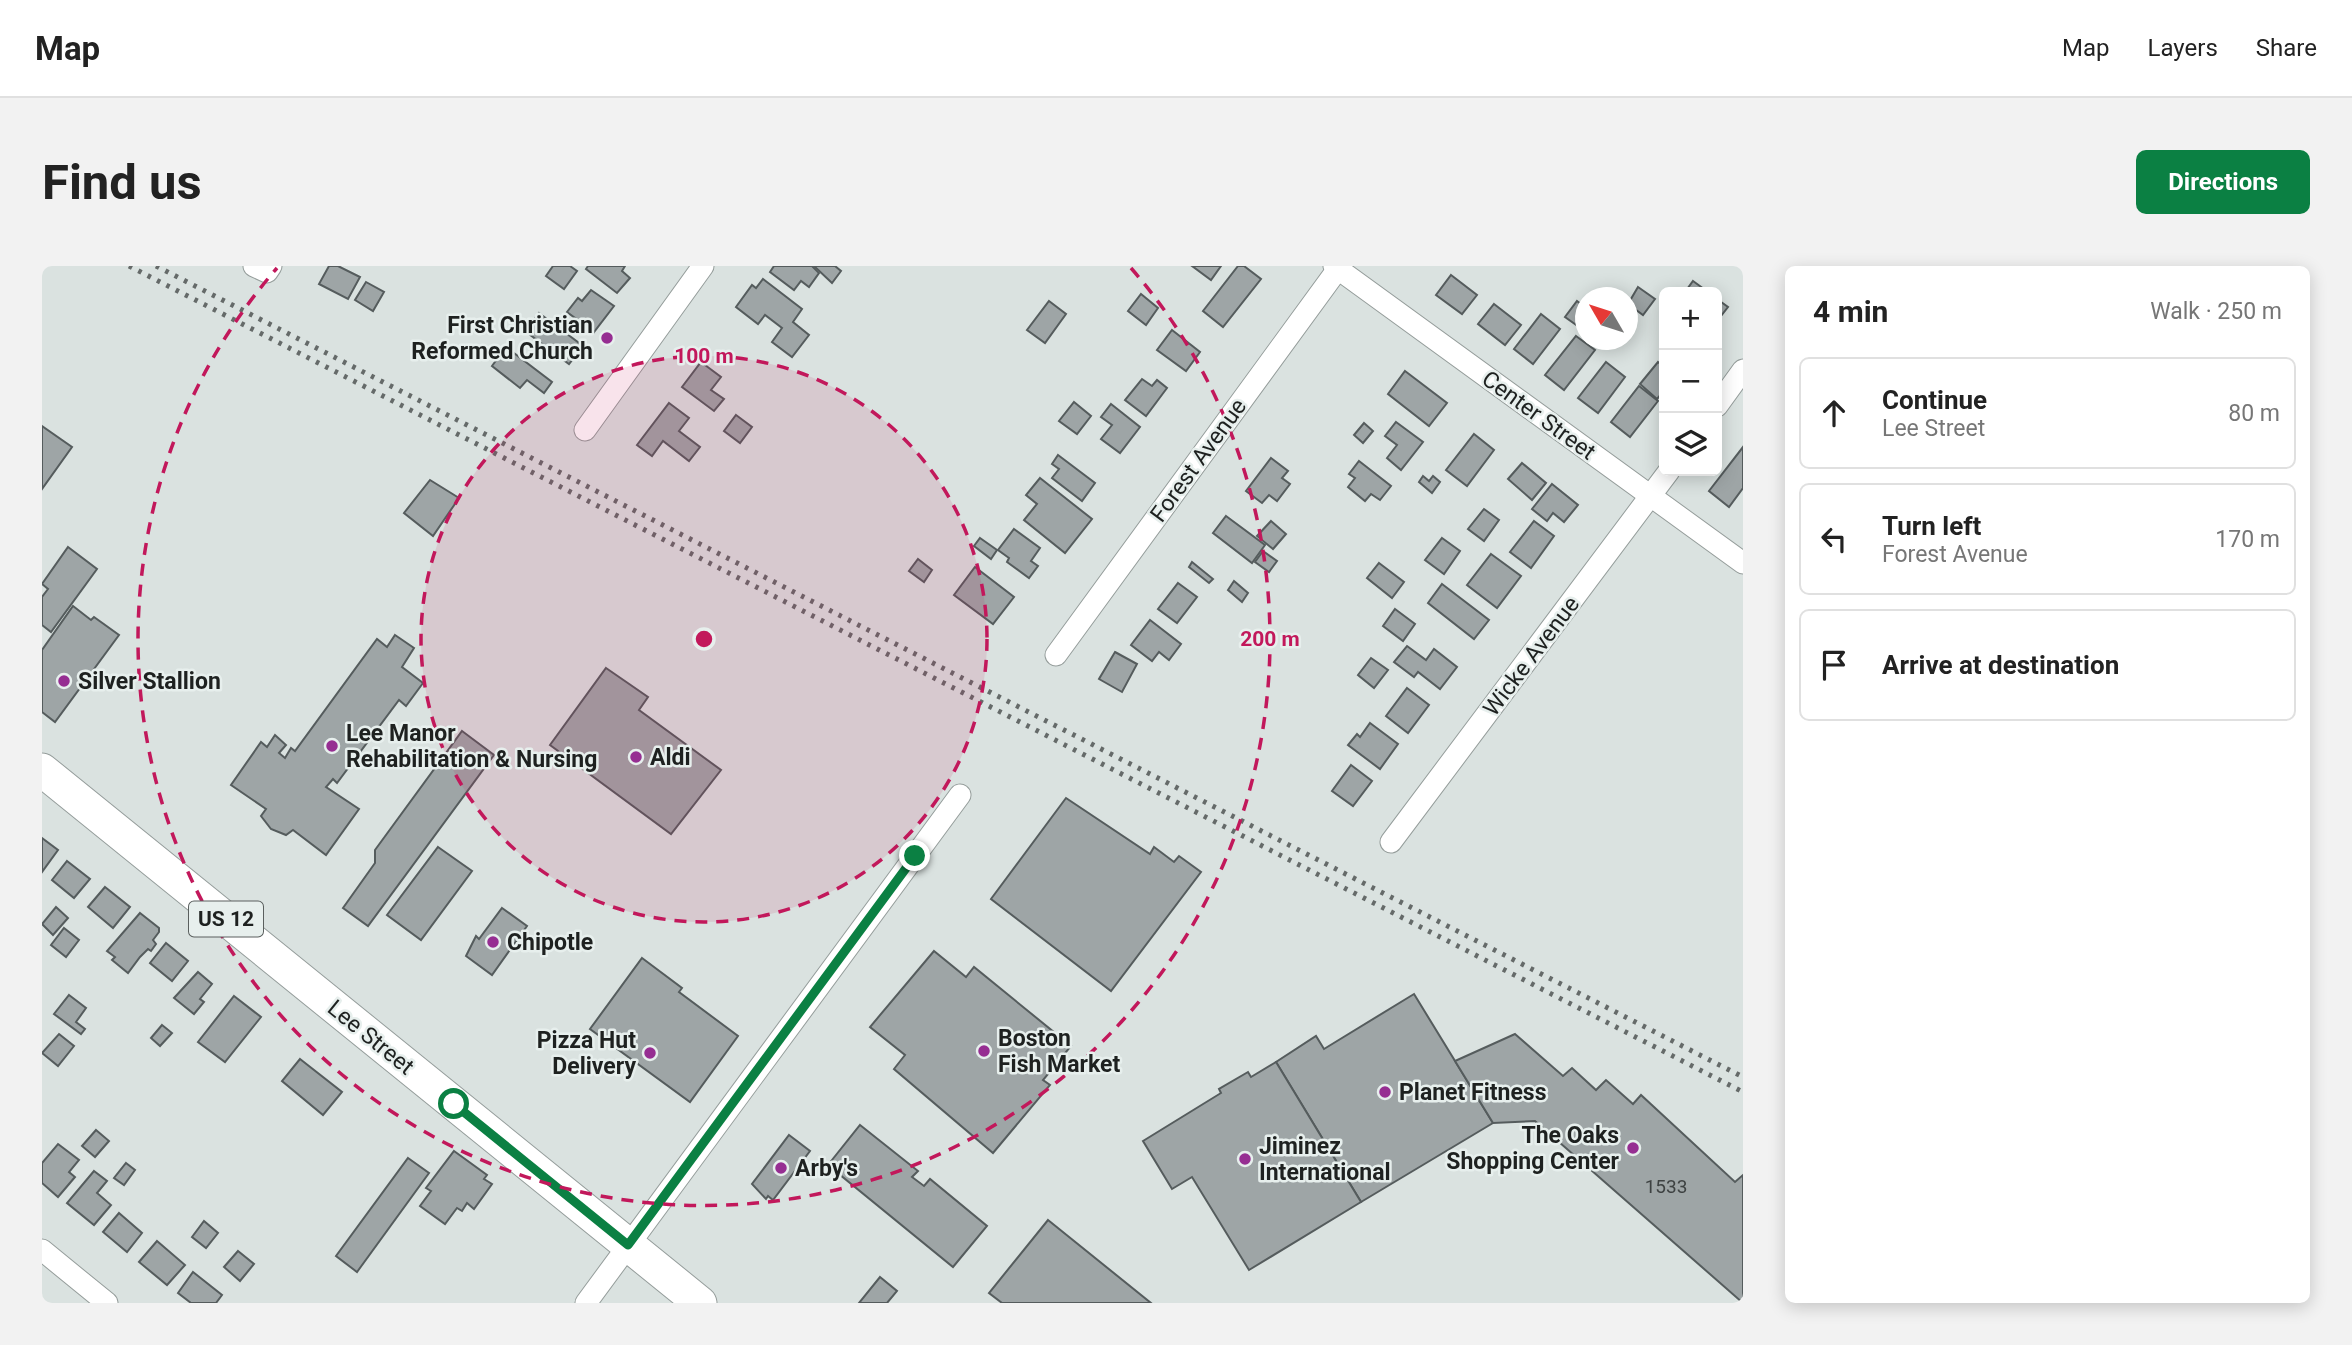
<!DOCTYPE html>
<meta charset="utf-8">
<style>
:root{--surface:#fff;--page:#f2f2f2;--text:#222;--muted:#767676;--line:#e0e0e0;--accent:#0b8043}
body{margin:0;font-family:Roboto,sans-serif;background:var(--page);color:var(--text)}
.controls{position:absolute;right:21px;top:21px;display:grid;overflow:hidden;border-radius:10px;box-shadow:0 4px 18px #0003}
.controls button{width:63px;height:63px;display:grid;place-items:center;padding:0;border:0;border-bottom:2px solid var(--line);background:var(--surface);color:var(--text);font:35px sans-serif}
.compass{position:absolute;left:1533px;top:21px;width:63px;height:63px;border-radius:50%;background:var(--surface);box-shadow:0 4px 18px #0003;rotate:309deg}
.stop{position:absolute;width:21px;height:21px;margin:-16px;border:5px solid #0b8043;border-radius:50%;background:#fff}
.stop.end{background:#0b8043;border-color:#fff;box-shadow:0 2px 7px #0008}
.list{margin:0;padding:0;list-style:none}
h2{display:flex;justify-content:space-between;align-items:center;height:91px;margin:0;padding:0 28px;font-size:30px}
h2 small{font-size:23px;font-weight:400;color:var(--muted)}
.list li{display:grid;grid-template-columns:46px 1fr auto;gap:21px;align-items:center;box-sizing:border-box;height:112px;margin:0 14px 14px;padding:0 14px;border:2px solid var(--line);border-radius:10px}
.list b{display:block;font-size:26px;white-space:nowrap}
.list p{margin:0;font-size:23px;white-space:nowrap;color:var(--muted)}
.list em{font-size:23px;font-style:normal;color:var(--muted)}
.icon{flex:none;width:38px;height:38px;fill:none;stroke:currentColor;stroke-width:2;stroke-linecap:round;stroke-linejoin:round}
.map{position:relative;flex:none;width:1701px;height:1037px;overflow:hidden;border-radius:10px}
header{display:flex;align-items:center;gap:42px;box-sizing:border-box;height:98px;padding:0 35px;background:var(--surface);border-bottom:2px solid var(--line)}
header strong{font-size:33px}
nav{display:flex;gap:38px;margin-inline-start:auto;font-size:24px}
.intro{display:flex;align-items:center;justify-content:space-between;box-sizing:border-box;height:168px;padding:0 42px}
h1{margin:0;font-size:49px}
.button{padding:18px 32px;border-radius:10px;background:var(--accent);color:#fff;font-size:24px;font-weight:700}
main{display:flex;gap:42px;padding:0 42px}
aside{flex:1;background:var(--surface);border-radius:10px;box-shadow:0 4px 18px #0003}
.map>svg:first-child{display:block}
.building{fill:#9ea5a6;stroke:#555c5d;stroke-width:2}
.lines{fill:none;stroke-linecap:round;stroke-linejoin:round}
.minor-casing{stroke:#959d9b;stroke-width:23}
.primary-casing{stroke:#959d9b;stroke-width:35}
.minor{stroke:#fff;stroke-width:21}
.primary{stroke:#fff;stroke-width:33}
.rail{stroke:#656a69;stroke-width:5;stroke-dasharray:3.5 7;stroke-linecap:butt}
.route{stroke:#0b8043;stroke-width:9}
.ring{fill:none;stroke:#c2185b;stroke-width:3.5;stroke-dasharray:12 9}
.poi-dot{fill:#962e92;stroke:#e7efed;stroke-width:2.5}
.labels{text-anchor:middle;stroke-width:5;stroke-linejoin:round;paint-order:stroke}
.number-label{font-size:19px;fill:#3e4242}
.shield{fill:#e7efed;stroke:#5a5f5e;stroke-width:2}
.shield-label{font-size:21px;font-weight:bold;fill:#1e2120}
.poi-label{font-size:23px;font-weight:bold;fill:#1e2120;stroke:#e7efed;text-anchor:start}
.street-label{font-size:23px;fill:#1e2120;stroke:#e7efed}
.centre{fill:#c2185b;stroke:#e7efed;stroke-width:3.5}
.ring-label{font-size:21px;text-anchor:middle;font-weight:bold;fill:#c2185b;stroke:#e7efed;stroke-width:5;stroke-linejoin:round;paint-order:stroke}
</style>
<header>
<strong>Map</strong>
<nav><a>Map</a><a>Layers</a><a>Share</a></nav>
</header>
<div class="intro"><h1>Find us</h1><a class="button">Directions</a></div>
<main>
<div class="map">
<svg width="1701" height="1037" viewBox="0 0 1701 1037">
<rect width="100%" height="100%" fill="#dae2e0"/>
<g class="building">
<polygon points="287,0 296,0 318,11 306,33 277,18"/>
<polygon points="511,0 528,0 535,5 522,23 504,10"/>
<polygon points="546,0 583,0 580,5 588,12 575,27 544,3"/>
<polygon points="732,0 770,0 777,7 767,21 759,15 752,24 728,6"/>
<polygon points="772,0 793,0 799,5 790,17"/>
<polygon points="1150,0 1179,0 1169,14"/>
<polygon points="1196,0 1202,0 1219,13 1181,61 1161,45"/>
<polygon points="1409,9 1435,29 1420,48 1394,29"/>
<polygon points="721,13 760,43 751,56 767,69 750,91 730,76 740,62 723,49 716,58 694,41 710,19 714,22"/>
<polygon points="1651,15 1666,26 1643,26"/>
<polygon points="324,16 342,26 331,45 313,34"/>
<polygon points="1596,21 1613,33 1601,49 1586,38"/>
<polygon points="549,24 572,40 552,66 525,46 536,32 540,35"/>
<polygon points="1099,28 1116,42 1104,59 1086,45"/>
<polygon points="1675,33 1686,41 1675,55"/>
<polygon points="1007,35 1024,48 1003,77 985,64"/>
<polygon points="1535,35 1544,42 1544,53 1537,61 1523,51"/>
<polygon points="1452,38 1479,59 1463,79 1436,58"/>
<polygon points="497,47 541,80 527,98 483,65"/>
<polygon points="1499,48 1518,63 1491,98 1472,83"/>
<polygon points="1130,64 1158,86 1144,105 1115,84"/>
<polygon points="1534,70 1553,84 1522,124 1503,109"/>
<polygon points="464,81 510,116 502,127 485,114 478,122 450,100"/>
<polygon points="659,96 679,111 669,124 682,133 672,145 640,121"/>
<polygon points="1564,96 1583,111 1556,147 1536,132"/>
<polygon points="1616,96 1622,101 1622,125 1615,133 1598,118"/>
<polygon points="1363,105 1405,137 1387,160 1346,128"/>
<polygon points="1100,113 1110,120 1115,114 1125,122 1104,150 1083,134"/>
<polygon points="1597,120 1616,135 1588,171 1569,156"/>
<polygon points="1032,136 1049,150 1035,168 1017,155"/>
<polygon points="627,137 647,152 637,165 658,181 647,195 621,175 610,190 595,179"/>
<polygon points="1069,138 1098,161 1078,187 1059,173 1070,159 1059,151"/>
<polygon points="694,149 710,161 698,177 682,165"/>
<polygon points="1354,156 1381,176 1359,204 1345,192 1355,179 1343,170"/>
<polygon points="1322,157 1331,165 1321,177 1312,169"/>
<polygon points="0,160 30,181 0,223"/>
<polygon points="1432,168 1452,184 1425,220 1404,204"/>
<polygon points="1701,181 1701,222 1687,241 1667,225"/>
<polygon points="1016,189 1053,217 1040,235 1010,212 1017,203 1010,198"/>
<polygon points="1229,192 1246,205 1240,212 1248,218 1235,235 1227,229 1220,237 1204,225"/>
<polygon points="1317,195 1349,220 1338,234 1329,228 1323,235 1306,221 1313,212 1307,208"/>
<polygon points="1480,197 1504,217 1490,234 1466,213"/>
<polygon points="1381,210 1387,215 1391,210 1398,216 1390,227 1377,216"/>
<polygon points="998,212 1050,253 1023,287 982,254 995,238 984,229"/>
<polygon points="388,214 417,232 391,270 362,247"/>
<polygon points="1510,218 1536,239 1522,256 1511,247 1505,255 1490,243"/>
<polygon points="1442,243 1457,254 1442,275 1426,263"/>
<polygon points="1184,250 1223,279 1210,297 1171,267"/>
<polygon points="1229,255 1244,268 1231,283 1215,270"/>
<polygon points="1492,255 1512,270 1489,302 1468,286"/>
<polygon points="972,263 998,282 989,295 996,300 987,312 965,296 967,292 956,284"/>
<polygon points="938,272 955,284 949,293 932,280"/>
<polygon points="1400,272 1418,285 1402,308 1383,294"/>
<polygon points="26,281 55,303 9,366 0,359 0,331 6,323 0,318"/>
<polygon points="1221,285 1235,295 1227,306 1213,296"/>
<polygon points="1449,288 1479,310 1455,342 1425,319"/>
<polygon points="876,293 890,304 882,316 867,305"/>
<polygon points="1150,296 1171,313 1167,317 1147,301"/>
<polygon points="1337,297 1362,316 1350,332 1325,312"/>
<polygon points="933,301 972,331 951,358 912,329"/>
<polygon points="1192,315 1206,327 1200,336 1186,324"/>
<polygon points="1136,317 1155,331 1135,357 1116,343"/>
<polygon points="1400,318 1447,354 1432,373 1386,337"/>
<polygon points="31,340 49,354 52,351 77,369 13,456 0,446 0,384"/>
<polygon points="1353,343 1373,358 1361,375 1341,360"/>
<polygon points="1108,354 1139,378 1127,394 1117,386 1110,395 1089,379"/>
<polygon points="353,369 372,382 360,401 381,417 364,440 357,434 295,517 291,513 284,521 317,543 284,589 251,564 244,569 229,563 219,550 224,543 189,519 219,476 225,481 233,469 244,479 237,487 243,492 249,482 253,485 335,373 345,381"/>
<polygon points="1365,380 1384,394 1392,383 1415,401 1398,423 1376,406 1372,411 1352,396"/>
<polygon points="1073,386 1095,398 1080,426 1057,413"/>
<polygon points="1329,392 1346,404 1332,422 1316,409"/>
<polygon points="564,402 606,431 597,444 679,504 629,568 508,479"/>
<polygon points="1365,422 1387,439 1366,467 1344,450"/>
<polygon points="1328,457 1356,478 1338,503 1306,479 1315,468 1318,471"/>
<polygon points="420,465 452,489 326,660 301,642 333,597 333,584"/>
<polygon points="1309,499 1330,515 1311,540 1290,525"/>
<polygon points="1024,532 1108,588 1112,581 1132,596 1137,590 1159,606 1069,725 949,633"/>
<polygon points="0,572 16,584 0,606"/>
<polygon points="396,581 430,605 379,674 345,649"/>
<polygon points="25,595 48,613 32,632 10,614"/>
<polygon points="63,621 88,641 71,662 46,641"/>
<polygon points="14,641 26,652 11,669 0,658"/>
<polygon points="460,642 485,660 450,709 424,690 434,670 437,673"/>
<polygon points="98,647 117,662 117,666 111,674 114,678 109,685 106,683 98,691 86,707 70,694 73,691 65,685"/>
<polygon points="22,662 37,674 24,691 9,679"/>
<polygon points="124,677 146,695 130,715 108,697"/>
<polygon points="892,685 924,711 932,701 1029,780 1001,814 1008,819 951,887 852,803 863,789 828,761"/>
<polygon points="600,692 640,722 637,726 696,770 648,836 548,763"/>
<polygon points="156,706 170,718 158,733 162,736 152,748 132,732"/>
<polygon points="1372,728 1451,857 1319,936 1234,796 1274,770 1282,783"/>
<polygon points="27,729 44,742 34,756 43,763 39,768 12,748"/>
<polygon points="192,730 219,751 183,796 156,776"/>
<polygon points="120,759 130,767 118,780 109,772"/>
<polygon points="17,768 32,780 16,800 0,787"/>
<polygon points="1473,768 1521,810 1530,802 1554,824 1564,814 1591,838 1599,829 1693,916 1701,909 1701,1037 1493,855 1451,857 1413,795"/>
<polygon points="258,793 300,826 281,849 240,815"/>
<polygon points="1234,796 1319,936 1207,1004 1150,911 1130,923 1101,875 1179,827 1177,823 1206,806 1209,811"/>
<polygon points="818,859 876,905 870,911 882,920 888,913 945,960 911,1001 786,899"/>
<polygon points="54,864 67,875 53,891 40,880"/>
<polygon points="747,869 768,885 731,934 726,930 724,933 710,918"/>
<polygon points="16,878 37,894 27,906 33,911 16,931 0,917 0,897"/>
<polygon points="412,885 445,909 442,913 450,918 432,943 425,937 420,945 415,942 403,958 378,940 389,925 384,922"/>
<polygon points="366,892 387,907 315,1006 294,990"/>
<polygon points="84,897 93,904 82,919 72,912"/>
<polygon points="52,905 65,915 55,927 69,939 52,959 25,937"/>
<polygon points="77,947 100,967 85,986 61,966"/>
<polygon points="1006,954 1109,1037 960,1037 947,1027"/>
<polygon points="162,955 176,967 164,982 150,971"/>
<polygon points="115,975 143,999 125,1019 97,996"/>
<polygon points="196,985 212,998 198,1015 182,1001"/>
<polygon points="151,1006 180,1029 174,1037 149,1037 136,1027"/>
<polygon points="838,1011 855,1025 845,1037 817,1037"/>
</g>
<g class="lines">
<defs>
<g id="minor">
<polyline points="212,0 225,6 229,0"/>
<polyline points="1292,0 1701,297"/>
<polyline points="1675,140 1701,104"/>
<polyline points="543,164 661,0"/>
<polyline points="1014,389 1298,0"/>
<polyline points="1349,576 1627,205"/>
<polyline points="0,984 65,1037"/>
<polyline points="544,1037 918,529"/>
</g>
<polyline id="primary" points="0,504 658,1037"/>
</defs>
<use href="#minor" class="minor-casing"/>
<use href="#primary" class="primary-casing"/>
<use href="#minor" class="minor"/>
<use href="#primary" class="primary"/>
<g class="rail">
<polyline points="87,0 1701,826"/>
<polyline points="114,0 1701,811"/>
</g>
</g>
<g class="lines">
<polyline class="route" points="412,838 586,979 873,590"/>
</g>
<circle cx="662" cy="373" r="283" fill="#c2185b" fill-opacity=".12"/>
<g class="ring">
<circle cx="662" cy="373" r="283"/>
<path d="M1089 2A566 566 0 1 1 235 2"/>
</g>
<g class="poi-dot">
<circle cx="565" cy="72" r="7"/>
<circle cx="22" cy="415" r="7"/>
<circle cx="290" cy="480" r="7"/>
<circle cx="594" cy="491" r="7"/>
<circle cx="451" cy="676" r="7"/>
<circle cx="942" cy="785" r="7"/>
<circle cx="608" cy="787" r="7"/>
<circle cx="1343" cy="826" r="7"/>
<circle cx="1591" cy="882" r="7"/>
<circle cx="1203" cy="893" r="7"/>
<circle cx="739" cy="902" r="7"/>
</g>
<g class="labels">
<g class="number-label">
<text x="1624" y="927">1533</text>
</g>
<rect class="shield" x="147" y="635.5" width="74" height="35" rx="5"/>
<g class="shield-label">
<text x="184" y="660">US 12</text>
</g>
<g class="poi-label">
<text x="551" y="67" text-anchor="end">First Christian<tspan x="551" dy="26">Reformed Church</tspan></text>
<text x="36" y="423">Silver Stallion</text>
<text x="304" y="475">Lee Manor<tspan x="304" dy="26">Rehabilitation &amp; Nursing</tspan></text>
<text x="608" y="499">Aldi</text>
<text x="465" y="684">Chipotle</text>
<text x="956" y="780">Boston<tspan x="956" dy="26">Fish Market</tspan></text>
<text x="594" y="782" text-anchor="end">Pizza Hut<tspan x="594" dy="26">Delivery</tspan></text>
<text x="1357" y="834">Planet Fitness</text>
<text x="1577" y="877" text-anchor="end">The Oaks<tspan x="1577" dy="26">Shopping Center</tspan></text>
<text x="1217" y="888">Jiminez<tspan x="1217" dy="26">International</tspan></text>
<text x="753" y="910">Arby's</text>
</g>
<g class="street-label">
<text transform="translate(1497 149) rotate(36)" y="8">Center Street</text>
<text transform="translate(1156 194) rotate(-54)" y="8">Forest Avenue</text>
<text transform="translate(1489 390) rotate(-53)" y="8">Wicke Avenue</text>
<text transform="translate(329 771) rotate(39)" y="8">Lee Street</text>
</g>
</g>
<circle cx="662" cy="373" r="10" class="centre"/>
<g class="ring-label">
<text x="662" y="97">100 m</text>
<text x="1228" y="380">200 m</text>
</g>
</svg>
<div class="controls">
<button>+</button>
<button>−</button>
<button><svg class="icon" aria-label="layers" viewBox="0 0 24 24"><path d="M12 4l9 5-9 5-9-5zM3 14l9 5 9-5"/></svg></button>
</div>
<svg class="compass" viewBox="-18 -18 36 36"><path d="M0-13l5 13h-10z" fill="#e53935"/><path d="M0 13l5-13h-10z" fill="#767676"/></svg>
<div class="stop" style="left:412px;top:838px"></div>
<div class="stop end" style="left:873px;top:590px"></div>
</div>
<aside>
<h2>4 min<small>Walk · 250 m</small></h2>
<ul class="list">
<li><svg class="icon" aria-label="ahead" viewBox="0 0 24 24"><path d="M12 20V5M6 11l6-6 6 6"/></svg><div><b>Continue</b><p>Lee Street</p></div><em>80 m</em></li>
<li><svg class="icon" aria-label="left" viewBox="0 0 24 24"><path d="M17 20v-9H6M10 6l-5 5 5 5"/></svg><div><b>Turn left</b><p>Forest Avenue</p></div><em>170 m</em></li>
<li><svg class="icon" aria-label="arrive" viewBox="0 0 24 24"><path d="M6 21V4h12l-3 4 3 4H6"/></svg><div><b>Arrive at destination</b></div></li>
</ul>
</aside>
</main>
